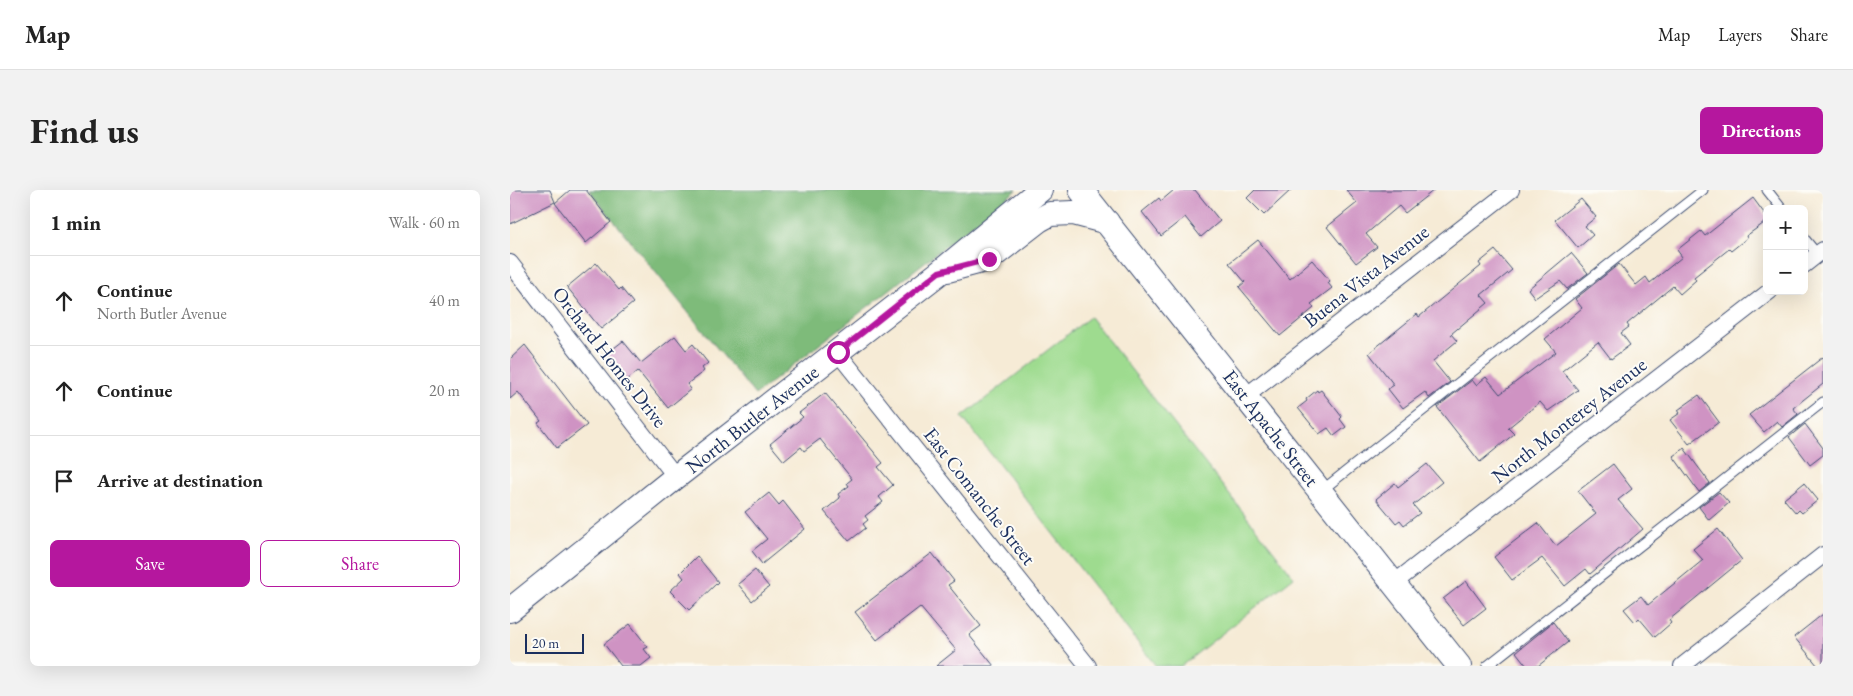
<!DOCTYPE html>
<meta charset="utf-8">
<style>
:root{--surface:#fff;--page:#f2f2f2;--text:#222;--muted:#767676;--line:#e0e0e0;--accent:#b5179e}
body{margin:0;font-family:"EB Garamond",serif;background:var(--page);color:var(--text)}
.controls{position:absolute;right:15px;top:15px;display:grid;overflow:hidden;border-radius:8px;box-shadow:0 5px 20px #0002}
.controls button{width:45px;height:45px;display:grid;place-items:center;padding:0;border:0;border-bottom:1px solid var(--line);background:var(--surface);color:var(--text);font:25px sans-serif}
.scale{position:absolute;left:15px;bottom:12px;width:59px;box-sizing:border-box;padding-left:5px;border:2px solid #1b2f5e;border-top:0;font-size:14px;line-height:18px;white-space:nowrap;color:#1b2f5e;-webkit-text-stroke:4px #fdfcf7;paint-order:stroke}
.stop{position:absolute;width:15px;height:15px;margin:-11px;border:4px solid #b5179e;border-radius:50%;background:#fff}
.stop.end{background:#b5179e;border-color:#fff;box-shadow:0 1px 5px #0008}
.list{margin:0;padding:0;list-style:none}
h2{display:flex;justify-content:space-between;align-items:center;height:65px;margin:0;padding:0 20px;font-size:21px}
h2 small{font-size:16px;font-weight:400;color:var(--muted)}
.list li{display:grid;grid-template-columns:32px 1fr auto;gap:15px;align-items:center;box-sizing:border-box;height:90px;padding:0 20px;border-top:1px solid var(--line)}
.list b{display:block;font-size:19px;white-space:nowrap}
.list p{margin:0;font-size:16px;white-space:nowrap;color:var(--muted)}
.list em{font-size:16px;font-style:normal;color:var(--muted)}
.actions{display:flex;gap:10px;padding:15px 20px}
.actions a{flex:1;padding:11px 0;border:1px solid var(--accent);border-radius:8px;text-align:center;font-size:18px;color:var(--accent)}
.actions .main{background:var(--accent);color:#fff}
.icon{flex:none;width:28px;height:28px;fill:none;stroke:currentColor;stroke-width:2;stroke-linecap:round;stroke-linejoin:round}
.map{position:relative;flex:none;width:1313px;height:476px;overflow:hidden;border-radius:8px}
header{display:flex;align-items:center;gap:30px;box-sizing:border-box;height:70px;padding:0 25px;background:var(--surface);border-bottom:1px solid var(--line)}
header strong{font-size:24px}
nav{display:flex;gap:28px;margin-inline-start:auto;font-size:18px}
.intro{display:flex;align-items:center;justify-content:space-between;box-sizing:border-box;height:120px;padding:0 30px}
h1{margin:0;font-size:35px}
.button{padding:12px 22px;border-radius:8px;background:var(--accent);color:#fff;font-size:18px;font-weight:700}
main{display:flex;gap:30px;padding:0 30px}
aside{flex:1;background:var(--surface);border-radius:8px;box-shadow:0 5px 20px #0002}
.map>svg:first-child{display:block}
.green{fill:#9edb8f;stroke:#5c8576}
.forest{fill:#7ebb7a;stroke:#4c756c}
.building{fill:#cf93c3}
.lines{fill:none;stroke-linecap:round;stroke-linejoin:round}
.service-casing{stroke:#3c4b70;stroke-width:11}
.minor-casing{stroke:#3c4b70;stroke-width:18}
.secondary-casing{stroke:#3c4b70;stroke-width:26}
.service{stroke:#fff;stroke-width:9}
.minor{stroke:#fff;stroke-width:16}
.secondary{stroke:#fff;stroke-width:24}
.route{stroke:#b5179e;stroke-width:6}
.labels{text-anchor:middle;stroke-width:4;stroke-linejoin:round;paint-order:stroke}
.street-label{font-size:20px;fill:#1b2f5e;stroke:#fdfcf7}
</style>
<header>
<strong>Map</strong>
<nav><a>Map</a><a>Layers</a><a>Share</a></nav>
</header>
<div class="intro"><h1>Find us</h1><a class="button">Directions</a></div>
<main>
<aside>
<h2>1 min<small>Walk · 60 m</small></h2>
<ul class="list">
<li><svg class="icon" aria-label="ahead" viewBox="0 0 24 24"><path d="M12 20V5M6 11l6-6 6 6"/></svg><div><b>Continue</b><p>North Butler Avenue</p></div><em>40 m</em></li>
<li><svg class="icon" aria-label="ahead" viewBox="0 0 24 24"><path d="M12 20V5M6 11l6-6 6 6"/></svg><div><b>Continue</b></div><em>20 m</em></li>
<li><svg class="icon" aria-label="arrive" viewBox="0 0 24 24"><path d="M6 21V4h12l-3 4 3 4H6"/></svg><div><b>Arrive at destination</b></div></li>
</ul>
<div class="actions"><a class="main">Save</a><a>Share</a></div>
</aside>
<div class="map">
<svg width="1313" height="476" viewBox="0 0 1313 476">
<rect width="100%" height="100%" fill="#fdfcf7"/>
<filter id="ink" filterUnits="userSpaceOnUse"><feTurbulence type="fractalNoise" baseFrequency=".02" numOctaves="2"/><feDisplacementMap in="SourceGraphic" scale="10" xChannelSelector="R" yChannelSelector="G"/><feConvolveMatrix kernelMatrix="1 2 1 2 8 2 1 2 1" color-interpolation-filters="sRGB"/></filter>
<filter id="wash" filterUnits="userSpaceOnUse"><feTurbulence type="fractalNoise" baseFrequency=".0096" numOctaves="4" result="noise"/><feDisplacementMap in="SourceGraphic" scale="20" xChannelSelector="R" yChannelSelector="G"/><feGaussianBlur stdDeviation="1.12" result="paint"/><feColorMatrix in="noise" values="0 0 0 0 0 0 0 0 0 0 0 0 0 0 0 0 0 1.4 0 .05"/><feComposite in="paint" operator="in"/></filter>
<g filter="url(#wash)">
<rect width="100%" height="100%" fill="#f6ebd6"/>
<polygon class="green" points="580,127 784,387 671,476 646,476 452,227"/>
<polygon class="forest" points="79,0 507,0 245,205"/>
<g id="blocks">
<g class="building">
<polygon points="0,0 40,0 45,12 0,34"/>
<polygon points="60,0 76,0 101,32 76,53 45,13"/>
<polygon points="664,0 685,0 710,31 691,47 675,27 651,46 632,22 649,8 651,11"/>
<polygon points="745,0 781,0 754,25 737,8"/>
<polygon points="836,0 924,0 895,23 889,16 856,44 867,57 846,73 817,37 847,13"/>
<polygon points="1243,8 1257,27 1257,31 1236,46 1237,48 1221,61 1219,59 1184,87 1186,90 1170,104 1163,96 1117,134 1119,137 1111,143 1120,155 1101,169 1088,152 1052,181 1068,200 1038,221 1030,212 998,238 1004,244 970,272 927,217 962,190 966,195 976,187 990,204 1046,162 1035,149 1072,118 1065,109 1109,74 1126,95 1136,87 1140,93 1172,67 1167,60 1191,41 1195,46"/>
<polygon points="1071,9 1086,27 1075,36 1083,45 1068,58 1045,30"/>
<polygon points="748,50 780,89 802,70 820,91 818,93 822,98 801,114 804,118 770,146 729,97 735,92 719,73"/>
<polygon points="985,60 1002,80 971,105 978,113 941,144 947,151 923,171 940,192 919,208 915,202 893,218 878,199 884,195 859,163 907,124 909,127 971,76 969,73"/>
<polygon points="1061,63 1078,83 1057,99 1050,91 1025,108 1018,99"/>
<polygon points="86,73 109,100 111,98 123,113 91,139 57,97"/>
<polygon points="165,146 176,160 183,154 198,173 192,178 194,181 177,194 181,199 158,218 128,181 116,191 95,165 113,151 131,173"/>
<polygon points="15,155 77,235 47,258 28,233 31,231 8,202 0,209 0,169"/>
<polygon points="1313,167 1313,194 1283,218 1288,224 1272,237 1267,231 1254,242 1239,225"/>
<polygon points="807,200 808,202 811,200 832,227 830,229 836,237 824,246 818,238 809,244 788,218 797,211 796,209"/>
<polygon points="315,203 373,273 368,277 383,295 369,307 373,312 355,326 358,330 353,334 356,338 339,351 314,321 330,308 328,304 339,296 337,293 342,289 310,249 294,261 291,257 274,271 260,254 293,227 289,223"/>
<polygon points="1189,205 1209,232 1179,254 1160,230 1170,223 1168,220"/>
<polygon points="1295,234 1313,258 1313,265 1300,275 1279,247"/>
<polygon points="1174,258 1200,293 1189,302 1163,266"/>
<polygon points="917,274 932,292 903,315 910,323 894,335 890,330 886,333 866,309 885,293 888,297"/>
<polygon points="1103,274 1122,299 1108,310 1133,339 1080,384 1076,379 1055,396 1032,368 1002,390 984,367 1028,333 1046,356 1086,324 1068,301"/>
<polygon points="1294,293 1308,310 1292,323 1289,320 1286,323 1274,309"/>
<polygon points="1209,302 1219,313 1199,330 1189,317"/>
<polygon points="259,303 269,315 273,311 295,339 252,374 242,361 257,349 235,322"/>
<polygon points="1208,339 1232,370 1159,430 1161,433 1145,447 1129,428 1125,432 1114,419 1131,406 1138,415 1193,370 1183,359"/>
<polygon points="422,363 444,391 438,395 471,436 459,445 484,476 426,476 446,460 410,417 367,450 345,422"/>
<polygon points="187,366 208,392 179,420 160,401 174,388 170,383"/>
<polygon points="245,380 259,397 242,411 228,394"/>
<polygon points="956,391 976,418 954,435 933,409"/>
<polygon points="1313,424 1313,476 1308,476 1284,447"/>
<polygon points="1043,432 1058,452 1028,476 1017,476 1006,462"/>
<polygon points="120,434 138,457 134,459 141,468 131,476 111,476 94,454"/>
</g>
</g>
</g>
<g filter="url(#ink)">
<use href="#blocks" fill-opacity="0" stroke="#3c4b70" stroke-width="1"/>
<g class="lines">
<defs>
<g id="service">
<polyline points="1257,0 1272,19"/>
<polyline points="1294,48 1308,65"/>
<polyline points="811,301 1193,0"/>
<polyline points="977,476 1313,212"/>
</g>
<g id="minor">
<polyline points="0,73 166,287"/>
<polyline points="1294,75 1313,60"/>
<polyline points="328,163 578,476"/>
<polyline points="736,206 1001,0"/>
<polyline points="884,393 1260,101"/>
<polyline points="1172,476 1313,365"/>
</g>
<g id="secondary">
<polyline points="571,0 949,476"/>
<polyline points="438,80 479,69 529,30 540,24 563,23 597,32"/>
<polyline points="0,420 166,287 429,83 530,0"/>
</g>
</defs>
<use href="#service" class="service-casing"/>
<use href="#minor" class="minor-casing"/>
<use href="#secondary" class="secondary-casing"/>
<use href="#service" class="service"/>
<use href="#minor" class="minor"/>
<use href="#secondary" class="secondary"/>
</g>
</g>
<g class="lines" filter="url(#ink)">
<polyline class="route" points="328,162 429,82 479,69"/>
</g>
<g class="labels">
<g class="street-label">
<text transform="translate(856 86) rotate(-38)" y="7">Buena Vista Avenue</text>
<text transform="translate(100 167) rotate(52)" y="7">Orchard Homes Drive</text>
<text transform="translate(242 229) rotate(-38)" y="7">North Butler Avenue</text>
<text transform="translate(1059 230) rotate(-38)" y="7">North Monterey Avenue</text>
<text transform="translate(761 238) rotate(52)" y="7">East Apache Street</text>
<text transform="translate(470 306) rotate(52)" y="7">East Comanche Street</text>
</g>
</g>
</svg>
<div class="controls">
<button>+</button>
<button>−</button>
</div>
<div class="scale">20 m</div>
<div class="stop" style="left:328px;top:162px"></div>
<div class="stop end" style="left:479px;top:69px"></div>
</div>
</main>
